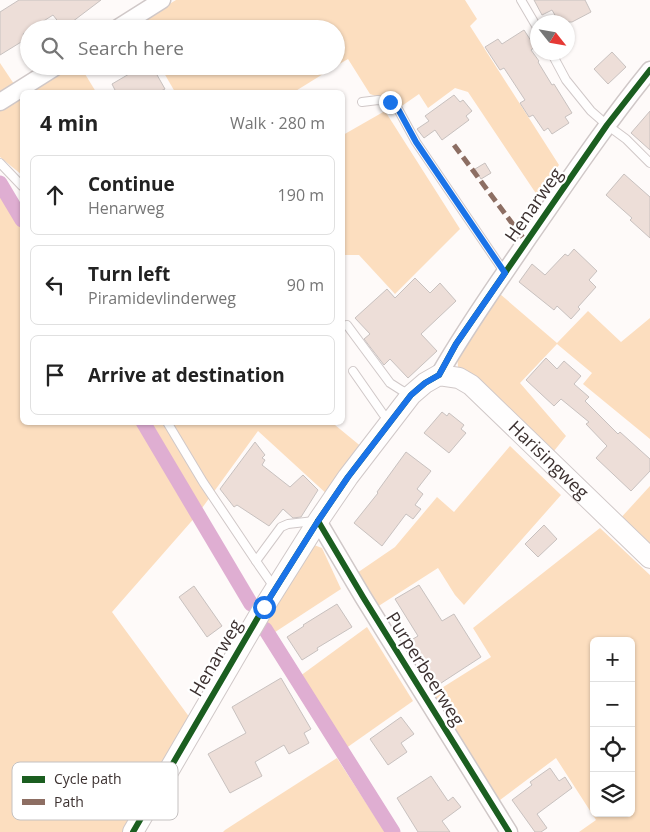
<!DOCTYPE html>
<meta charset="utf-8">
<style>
:root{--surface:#fff;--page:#f2f2f2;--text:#222;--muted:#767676;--line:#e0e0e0}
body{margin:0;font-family:"Open Sans",sans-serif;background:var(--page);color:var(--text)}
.controls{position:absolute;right:15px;bottom:15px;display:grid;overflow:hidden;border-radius:8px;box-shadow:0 1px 4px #0004}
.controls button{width:45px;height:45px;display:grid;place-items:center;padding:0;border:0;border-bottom:1px solid var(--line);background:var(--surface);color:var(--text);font:25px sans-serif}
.compass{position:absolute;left:530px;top:15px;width:45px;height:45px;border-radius:50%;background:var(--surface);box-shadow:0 1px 4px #0004;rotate:121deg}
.stop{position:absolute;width:15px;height:15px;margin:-11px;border:4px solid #1a73e8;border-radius:50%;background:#fff}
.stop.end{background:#1a73e8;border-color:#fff;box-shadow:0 1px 5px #0008}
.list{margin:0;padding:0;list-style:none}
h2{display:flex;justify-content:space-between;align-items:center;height:65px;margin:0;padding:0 20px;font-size:21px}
h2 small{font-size:16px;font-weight:400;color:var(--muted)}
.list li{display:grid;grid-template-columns:32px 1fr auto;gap:15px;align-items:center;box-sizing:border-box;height:80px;margin:0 10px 10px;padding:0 10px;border:1px solid var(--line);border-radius:8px}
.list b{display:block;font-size:19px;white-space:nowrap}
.list p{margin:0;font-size:16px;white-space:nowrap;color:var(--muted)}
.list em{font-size:16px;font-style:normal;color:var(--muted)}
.icon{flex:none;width:28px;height:28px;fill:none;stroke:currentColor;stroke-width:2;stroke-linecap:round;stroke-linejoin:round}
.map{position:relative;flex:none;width:650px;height:832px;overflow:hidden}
.search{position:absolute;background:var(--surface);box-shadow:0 1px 4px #0004;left:20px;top:20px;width:325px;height:55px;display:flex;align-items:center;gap:12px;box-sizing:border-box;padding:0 18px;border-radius:28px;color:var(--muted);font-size:19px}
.panel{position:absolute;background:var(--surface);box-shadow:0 1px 4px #0004;left:20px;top:90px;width:325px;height:335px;border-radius:8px}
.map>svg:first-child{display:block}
.green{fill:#fcdebf;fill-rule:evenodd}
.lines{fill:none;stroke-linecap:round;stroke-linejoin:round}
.canal{stroke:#dfaed2;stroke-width:15}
.building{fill:#edded8;stroke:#c8c1bf}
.service-casing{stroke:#d0c8c8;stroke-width:10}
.minor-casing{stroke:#d0c8c8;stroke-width:19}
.tertiary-casing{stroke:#d0c8c8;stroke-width:22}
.service{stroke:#fffefe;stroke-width:8}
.minor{stroke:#fffefe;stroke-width:16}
.tertiary{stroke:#fffefe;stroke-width:20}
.quiet{stroke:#8d6e63;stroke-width:5;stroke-dasharray:10 5;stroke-linecap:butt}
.cycleway-casing{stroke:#fff;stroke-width:9}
.cycleway{stroke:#1b5e20;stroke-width:6}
.route{stroke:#1a73e8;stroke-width:6}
.labels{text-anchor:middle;stroke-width:4.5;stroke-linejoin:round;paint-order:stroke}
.street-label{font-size:18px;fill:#3c3130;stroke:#fff}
.key{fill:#fff;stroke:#c4c1c1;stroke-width:1}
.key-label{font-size:14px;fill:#3c3130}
</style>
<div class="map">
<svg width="650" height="832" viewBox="0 0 650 832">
<rect width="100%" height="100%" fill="#fefaf9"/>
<g class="green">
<polygon points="176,0 465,0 477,19 470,26 559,165 537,195 468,92 455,88 428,108 419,94 396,110 390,101 370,94 348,59 336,66 336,29 139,29 136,24"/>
<polygon points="0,63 14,84 0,93"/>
<polygon points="68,66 77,66 82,69 96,92 25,92"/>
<polygon points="160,66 336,66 294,92 175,92"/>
<polygon points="22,94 22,175 0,157 0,108"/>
<polygon points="385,111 460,229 395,294 359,255 343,255 343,135"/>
<polygon points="0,183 13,204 22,205 22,422 335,423 335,425 363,448 329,496 258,431 197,515 112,612 190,718 127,832 0,832"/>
<polygon points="500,294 557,343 588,311 621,342 650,318 650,439 583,384 592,373 557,344 520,383 566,436 550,456 470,380 458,367 457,355 465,337"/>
<polygon points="510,446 561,495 464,605 455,595 438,568 377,607 357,573 395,547 437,497 454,512"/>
<polygon points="650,486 650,551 618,521"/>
<path d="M600,528l50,47v257h-71l17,-12 -40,-62 -60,45 -67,-107 62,-39 -18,-29zM594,641h37v172h-37z"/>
<polygon points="314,545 322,548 341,589 269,636 262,623"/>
<polygon points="367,627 413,701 342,751 296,679"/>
<polygon points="337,758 385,832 223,832 225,830"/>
</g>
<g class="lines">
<g class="canal">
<polyline points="0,183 22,220"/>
<polyline points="143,422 251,604"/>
<polyline points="265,629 393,832"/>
</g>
</g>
<g class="building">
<polygon points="19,0 101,0 68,25 64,21 60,24 53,15 31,29 29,29 29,30 23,34 26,39 0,55 0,12"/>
<polygon points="534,0 585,0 591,12 572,22 559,22 552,10 542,15"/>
<polygon points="524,30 535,47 531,50 539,61 538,62 552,85 554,84 572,113 565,117 569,123 552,134 548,128 544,131 533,115 529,117 520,103 525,100 504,68 500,70 485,47 498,39 502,44"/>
<polygon points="612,52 626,67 608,84 594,69"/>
<polygon points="124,66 152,66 165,89 159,92 116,92 112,84 129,74"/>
<polygon points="454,95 460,102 463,100 472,111 466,116 469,120 442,140 435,130 424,138 417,129 429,121 425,116"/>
<polygon points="650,111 650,150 631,133"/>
<polygon points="485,163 491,173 481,179 475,169"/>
<polygon points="624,174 650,197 650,238 630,220 632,218 606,195"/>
<polygon points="574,249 597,271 589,280 596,287 578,307 580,309 571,319 557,306 554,310 519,282 532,264 545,275 565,254 568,256"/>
<polygon points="415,278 430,293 440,283 456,301 421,334 437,351 408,378 390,359 384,365 364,339 370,334 355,318 387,289 395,298"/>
<polygon points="546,358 557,369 564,361 581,376 574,384 589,397 585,401 618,434 620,432 650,459 650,471 631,491 596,458 607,446 586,424 589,422 561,399 554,406 526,380"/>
<polygon points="442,412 447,416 449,413 464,425 461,429 466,433 449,453 424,433"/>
<polygon points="255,442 265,455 262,458 265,460 262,465 290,487 303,475 318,490 301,517 293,518 283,509 269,526 237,505 234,507 220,489"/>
<polygon points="406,452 431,471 417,489 423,494 415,505 421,509 413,519 406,514 382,546 354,523 378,493 377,492"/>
<polygon points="544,525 557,539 538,557 525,544"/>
<polygon points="419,585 442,621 454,614 481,657 435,687 408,642 418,636 395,599"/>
<polygon points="194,586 222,626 207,637 179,597"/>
<polygon points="337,604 352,627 317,648 318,650 302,660 287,637 304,626 303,625"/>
<polygon points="281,678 311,729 304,733 309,743 289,754 284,745 255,762 262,776 230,793 208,754 246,733 232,707"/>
<polygon points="401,717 414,734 401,743 407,752 388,765 370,739"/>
<polygon points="550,768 559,781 565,777 572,788 537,814 547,828 541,832 535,832 512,800 532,785 530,782"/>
<polygon points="431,776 448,801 453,797 461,807 442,821 450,832 418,832 397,798"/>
</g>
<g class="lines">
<defs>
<g id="service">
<polyline points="521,0 538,29"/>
<polyline points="551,52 566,80 591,111 607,125 626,139 650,163"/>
<polyline points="362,102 378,100 390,103 398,109 416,142 505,273"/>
<polyline points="0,163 22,186"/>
<polyline points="347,325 390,383 401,390 409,394"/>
<polyline points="353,371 383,414 390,420"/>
<polyline points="167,422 203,482 256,561"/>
<polyline points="274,587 256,561 281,527 288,524 314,521"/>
</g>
<g id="minor">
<polyline points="116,29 162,0"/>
<polyline points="0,102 57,66"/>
<path d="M439,375c27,-48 59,-92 90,-138 39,-56 77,-113 121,-167"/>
<polyline points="318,521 363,597 509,832"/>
</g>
<g id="tertiary">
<path id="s1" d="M133,832l131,-225 54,-86 30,-44 63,-82 14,-12 14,-8 20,3 12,7 179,173"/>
</g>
</defs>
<use href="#service" class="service-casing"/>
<use href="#minor" class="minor-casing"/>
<use href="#tertiary" class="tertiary-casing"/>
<use href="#service" class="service"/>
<use href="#minor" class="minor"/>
<use href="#tertiary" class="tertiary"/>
<polyline class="quiet" points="454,145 526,242"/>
<defs>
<g id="cycleway">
<polyline points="318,521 363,597 509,832"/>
<polyline points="133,832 264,607 318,521 348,477 411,395 425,383 439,375 456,344 558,196 607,125 650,70"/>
</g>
</defs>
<use href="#cycleway" class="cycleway-casing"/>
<use href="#cycleway" class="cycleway"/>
</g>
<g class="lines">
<polyline class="route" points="264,607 318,521 348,477 411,395 425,383 439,375 456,344 505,273 416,142 398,109 390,102"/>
</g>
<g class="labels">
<g class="street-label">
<text transform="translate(534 205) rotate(-55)" y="6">Henarweg</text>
<text dy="6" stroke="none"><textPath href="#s1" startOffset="695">Harisingweg</textPath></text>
<text transform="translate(216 658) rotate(-60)" y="6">Henarweg</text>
<text transform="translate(425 669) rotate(58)" y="6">Purperbeerweg</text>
</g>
</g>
<rect x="12" y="762" width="166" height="58" rx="8" class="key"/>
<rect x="22" y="776" width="23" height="7" fill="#1b5e20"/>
<rect x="22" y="799" width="23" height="6" fill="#8d6e63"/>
<g class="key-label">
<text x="54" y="784">Cycle path</text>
<text x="54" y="807">Path</text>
</g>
</svg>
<div class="controls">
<button>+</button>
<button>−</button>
<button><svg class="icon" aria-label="locate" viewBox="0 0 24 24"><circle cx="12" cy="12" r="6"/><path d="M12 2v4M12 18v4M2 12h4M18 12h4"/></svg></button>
<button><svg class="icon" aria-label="layers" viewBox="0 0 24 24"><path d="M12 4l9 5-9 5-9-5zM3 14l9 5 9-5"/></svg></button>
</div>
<svg class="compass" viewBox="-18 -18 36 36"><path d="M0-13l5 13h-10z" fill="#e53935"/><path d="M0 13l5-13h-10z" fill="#767676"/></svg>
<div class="stop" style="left:264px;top:607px"></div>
<div class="stop end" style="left:390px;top:102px"></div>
<div class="search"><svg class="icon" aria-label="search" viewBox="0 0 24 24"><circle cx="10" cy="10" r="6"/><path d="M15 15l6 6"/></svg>Search here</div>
<section class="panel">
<h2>4 min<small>Walk · 280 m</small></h2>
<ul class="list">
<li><svg class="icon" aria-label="ahead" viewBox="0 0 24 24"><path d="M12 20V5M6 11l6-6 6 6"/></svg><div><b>Continue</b><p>Henarweg</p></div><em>190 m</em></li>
<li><svg class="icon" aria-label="left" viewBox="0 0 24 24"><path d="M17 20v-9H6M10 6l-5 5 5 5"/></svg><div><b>Turn left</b><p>Piramidevlinderweg</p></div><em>90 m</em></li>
<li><svg class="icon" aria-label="arrive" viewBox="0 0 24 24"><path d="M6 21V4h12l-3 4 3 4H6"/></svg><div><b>Arrive at destination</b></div></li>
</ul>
</section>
</div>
